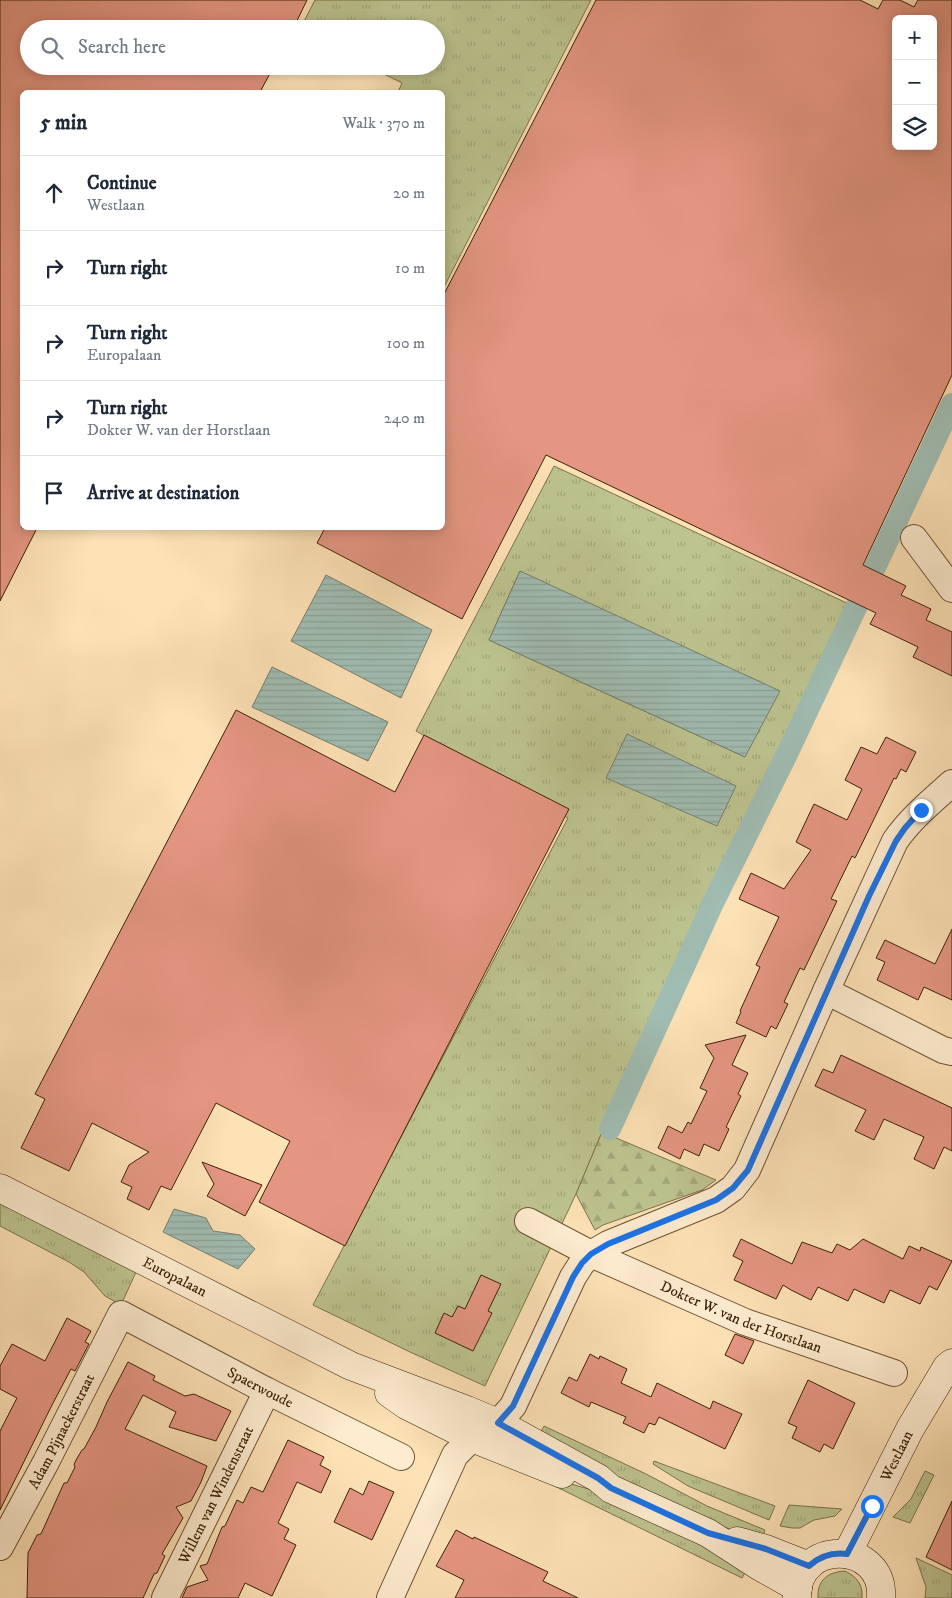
<!DOCTYPE html>
<meta charset="utf-8">
<style>
:root{--surface:#fff;--page:#f2f2f3;--text:#1f2937;--muted:#747a83;--line:#e0e1e3}
body{margin:0;font-family:"IM FELL DW Pica",serif;background:var(--page);color:var(--text)}
.controls{position:absolute;right:15px;top:15px;display:grid;overflow:hidden;border-radius:8px;box-shadow:0 2px 12px #0003}
.controls button{width:45px;height:45px;display:grid;place-items:center;padding:0;border:0;border-bottom:1px solid var(--line);background:var(--surface);color:var(--text);font:25px sans-serif}
.stop{position:absolute;width:15px;height:15px;margin:-11px;border:4px solid #1a73e8;border-radius:50%;background:#fff}
.stop.end{background:#1a73e8;border-color:#fff;box-shadow:0 1px 5px #0008}
.list{margin:0;padding:0;list-style:none}
h2{display:flex;justify-content:space-between;align-items:center;height:65px;margin:0;padding:0 20px;font-size:21px}
h2 small{font-size:16px;font-weight:400;color:var(--muted)}
.list li{display:grid;grid-template-columns:32px 1fr auto;gap:15px;align-items:center;box-sizing:border-box;height:75px;padding:0 20px;border-top:1px solid var(--line)}
.list b{display:block;font-size:19px;white-space:nowrap}
.list p{margin:0;font-size:16px;white-space:nowrap;color:var(--muted)}
.list em{font-size:16px;font-style:normal;color:var(--muted)}
.icon{flex:none;width:28px;height:28px;fill:none;stroke:currentColor;stroke-width:2;stroke-linecap:round;stroke-linejoin:round}
.map{position:relative;flex:none;width:952px;height:1598px;overflow:hidden}
.search{position:absolute;background:var(--surface);box-shadow:0 2px 12px #0003;left:20px;top:20px;width:425px;height:55px;display:flex;align-items:center;gap:12px;box-sizing:border-box;padding:0 18px;border-radius:28px;color:var(--muted);font-size:19px}
.panel{position:absolute;background:var(--surface);box-shadow:0 2px 12px #0003;left:20px;top:90px;width:425px;height:440px;border-radius:8px}
.map>svg:first-child{display:block}
.grass{fill:url(#grass-tufts);stroke:#7d734b;fill-rule:evenodd}
.forest{fill:url(#forest-firs);stroke:#7d734b}
.water{fill:url(#water-rules);stroke:#787f6e}
.lines{fill:none;stroke-linecap:round;stroke-linejoin:round}
.canal{stroke:#a0bdb3;stroke-width:22}
.building{fill:#e59683;stroke:#3d2206;fill-rule:evenodd}
.minor-casing{stroke:#6d5232;stroke-width:28}
.secondary-casing{stroke:#3d2206;stroke-width:29}
.minor{stroke:#feecd0;stroke-width:26}
.secondary{stroke:#feecd0;stroke-width:28}
.route{stroke:#1a73e8;stroke-width:6}
.labels{text-anchor:middle;stroke-width:5;stroke-linejoin:round;paint-order:stroke}
.street-label{font-size:15px;fill:#3d2206;stroke:#feecd0}
</style>
<div class="map">
<svg width="952" height="1598" viewBox="0 0 952 1598">
<defs>
<pattern id="grass-tufts" width="24" height="20" patternUnits="userSpaceOnUse" patternTransform="scale(1.25)"><rect width="24" height="20" fill="#bdc490"/><path d="M3 7l-1-3M5 7V3M7 7l1-3M15 17l-1-3M17 17v-4M19 17l1-3" fill="none" stroke="#a3a87b"/></pattern>
<pattern id="forest-firs" width="22" height="20" patternUnits="userSpaceOnUse" patternTransform="scale(1.25)"><rect width="22" height="20" fill="#bdc490"/><path d="M5 1l3.5 6h-7zM16 11l3.5 6h-7z" fill="#a3a87b"/></pattern>
<pattern id="water-rules" width="6" height="5" patternUnits="userSpaceOnUse" patternTransform="scale(1.25)"><rect width="6" height="5" fill="#a0bdb3"/><path d="M0 2.5h6" fill="none" stroke="#8ba298"/></pattern>
</defs>
<rect width="100%" height="100%" fill="#fde2b6"/>
<filter id="stains"><feTurbulence type="fractalNoise" baseFrequency=".004" numOctaves="4"/><feColorMatrix values="0 0 0 0 .2 0 0 0 0 .09 0 0 0 0 .02 0 0 0 .5 -.17"/></filter>
<radialGradient id="worn" r=".72"><stop offset=".6" stop-color="#630" stop-opacity="0"/><stop offset="1" stop-color="#630" stop-opacity=".3"/></radialGradient>
<g class="grass">
<polygon points="315,0 591,0 443,289 442,92 398,92 402,83 368,66 436,66 436,29 300,29"/>
<path d="M554,466l297,139 -168,350 -81,177 -26,62 -91,192 -75,-34 -97,-47 255,-487 -152,-87zM520,571l225,186 -256,-117z"/>
<polygon points="0,1201 136,1272 121,1305 105,1296 84,1272 69,1262 0,1226"/>
<path d="M544,1426l102,48 61,32 58,24 -4,11c-77,-29 -153,-61 -223,-104z"/>
<polygon points="654,1461 775,1506 769,1520 688,1486 653,1464"/>
<polygon points="522,1470 592,1490 748,1567 742,1578"/>
<polygon points="925,1471 934,1475 910,1523 893,1517 911,1499"/>
<polygon points="789,1505 842,1509 835,1516 814,1520 800,1528 792,1528 780,1526"/>
<polygon points="916,1558 952,1575 952,1598 925,1598 926,1587"/>
<path d="M845,1571c12,6 18,13 17,27h-44c-1,-18 10,-26 27,-27z"/>
</g>
<polygon class="forest" points="602,1132 716,1180 702,1190 603,1225 595,1230 576,1194"/>
<g class="water">
<polygon points="520,571 780,691 745,757 489,640"/>
<polygon points="326,575 432,630 401,698 291,641"/>
<polygon points="272,667 388,722 368,761 252,707"/>
<polygon points="627,734 736,786 717,826 606,778"/>
<polygon points="174,1209 206,1218 213,1231 240,1235 255,1249 238,1269 163,1232"/>
</g>
<g class="lines">
<polyline class="canal" points="610,1129 713,903 786,756 952,404"/>
</g>
<g class="building">
<polygon points="0,0 307,0 293,29 29,29 29,66 274,66 260,92 22,92 22,528 37,528 0,601"/>
<path d="M596,0h264l18,9 5,-9h17l14,7 4,-7h34v375l-89,190 43,21 -5,9 30,14 -5,11 26,12v44l-39,-19 5,-10 -48,-23 6,-11 -330,-158 -84,164 -145,-76 8,-15h117v-230zM896,19h37v127h-37z"/>
<polygon points="236,710 395,792 424,735 569,809 345,1246 259,1202 290,1141 216,1103 171,1190 161,1186 149,1210 127,1199 132,1187 121,1182 129,1165 149,1152 92,1123 69,1171 21,1148 45,1099 35,1094"/>
<polygon points="886,737 916,752 906,772 901,769 896,779 894,778 855,858 852,856 831,899 837,901 804,970 800,968 784,1002 788,1004 776,1029 771,1026 766,1037 736,1023 741,1012 740,1011 760,967 756,965 779,917 739,899 751,873 784,889 811,850 796,842 814,804 847,820 862,789 845,780 861,747 877,754"/>
<polygon points="952,929 952,1000 924,987 918,1000 877,980 885,962 876,958 885,940 935,964"/>
<polygon points="746,1035 732,1065 748,1073 738,1094 741,1096 726,1127 729,1129 719,1151 704,1144 699,1156 684,1149 680,1159 658,1148 668,1126 682,1133 688,1122 691,1124 707,1091 700,1088 714,1058 705,1045"/>
<polygon points="841,1055 952,1108 952,1151 944,1147 934,1169 914,1159 924,1137 884,1119 874,1140 855,1131 866,1110 815,1086 823,1069 833,1073"/>
<polygon points="202,1162 262,1185 245,1216 207,1196 214,1184"/>
<polygon points="741,1239 792,1264 802,1242 832,1253 837,1244 850,1250 863,1239 903,1259 909,1246 920,1251 921,1247 952,1261 937,1290 929,1286 920,1304 890,1290 884,1303 854,1289 848,1301 818,1287 811,1300 791,1290 783,1285 776,1299 734,1280 743,1261 733,1256"/>
<polygon points="481,1275 501,1284 488,1311 492,1313 473,1351 435,1333 444,1313 452,1317 458,1306 465,1309"/>
<polygon points="67,1318 91,1331 85,1342 89,1344 75,1371 71,1369 52,1405 0,1510 0,1431 17,1398 0,1389 0,1366 12,1344 45,1361"/>
<polygon points="735,1334 754,1341 743,1364 725,1355"/>
<polygon points="590,1354 599,1359 600,1356 627,1369 621,1383 651,1397 657,1383 710,1409 713,1401 742,1414 725,1449 659,1417 655,1425 649,1423 644,1433 623,1423 626,1417 591,1402 589,1407 561,1393 569,1377 577,1381"/>
<polygon points="128,1362 155,1376 153,1380 185,1396 194,1394 231,1411 216,1441 169,1427 176,1412 143,1395 125,1429 207,1466 201,1482 191,1501 176,1507 183,1518 162,1554 165,1556 157,1573 154,1574 143,1598 27,1598 28,1553 37,1535 41,1534 64,1483 67,1483 75,1467 74,1465 76,1460 82,1450 84,1449 96,1427 107,1402"/>
<polygon points="808,1380 855,1403 833,1449 824,1444 820,1452 792,1438 797,1427 788,1423"/>
<polygon points="288,1440 324,1457 320,1465 331,1471 321,1493 297,1482 278,1523 289,1529 284,1539 296,1545 272,1596 245,1583 238,1598 182,1598 187,1587 208,1580 200,1566 207,1564 222,1527 225,1526 237,1500 243,1503 251,1487 263,1492"/>
<polygon points="369,1481 394,1492 372,1540 334,1522 350,1488 363,1495"/>
<polygon points="952,1501 952,1570 926,1557"/>
<polygon points="456,1530 473,1539 474,1537 548,1572 543,1581 578,1598 455,1598 464,1580 436,1566"/>
</g>
<g class="lines">
<defs>
<g id="minor">
<polyline points="914,538 952,589"/>
<polyline points="826,991 943,1050 952,1052"/>
<path id="s1" d="M528,1221l63,33 154,68 149,51"/>
<path id="s2" d="M0,1547l46,-85 75,-148 146,77 134,66"/>
<path id="s3" d="M165,1598l102,-207"/>
<path d="M390,1598l65,-143 17,-17 26,-15 15,-17 60,-129 9,-14 9,-9 17,-10 108,-44 17,-12 14,-18 79,-179 69,-150c16,-23 36,-39 57,-58"/>
</g>
<g id="secondary">
<path id="s4" d="M0,1188l351,178 116,44 31,13 100,55 13,11 97,44 51,33 39,22"/>
<polyline points="389,1393 406,1405 472,1438 562,1474"/>
<polyline points="737,1541 766,1549 809,1566"/>
<path id="s5" d="M847,1554l63,-125 37,-62 5,-4"/>
<path d="M797,1598c-2,-60 88,-58 84,0"/>
</g>
</defs>
<use href="#minor" class="minor-casing"/>
<use href="#secondary" class="secondary-casing"/>
<use href="#minor" class="minor"/>
<use href="#secondary" class="secondary"/>
</g>
<g class="lines">
<path class="route" d="M872,1506l-25,48c-15,-2 -27,2 -38,12l-43,-17 -58,-16 -97,-45 -13,-10 -100,-55 15,-17 60,-129 9,-14 9,-9 17,-10 108,-44 17,-12 15,-18 121,-274 27,-55 9,-13 16,-18"/>
</g>
<g class="labels">
<g class="street-label">
<text dy="5" stroke="none"><textPath href="#s4" startOffset="196">Europalaan</textPath></text>
<text dy="5" stroke="none"><textPath href="#s1" startOffset="234">Dokter W. van der Horstlaan</textPath></text>
<text dy="5" stroke="none"><textPath href="#s2" startOffset="420">Spaerwoude</textPath></text>
<text dy="5" stroke="none"><textPath href="#s2" startOffset="131">Adam Pijnackerstraat</textPath></text>
<text dy="5" stroke="none"><textPath href="#s5" startOffset="110">Westlaan</textPath></text>
<text dy="5" stroke="none"><textPath href="#s3" startOffset="115">Willem van Windenstraat</textPath></text>
</g>
</g>
<rect width="100%" height="100%" filter="url(#stains)"/>
<rect width="100%" height="100%" fill="url(#worn)"/>
</svg>
<div class="controls">
<button>+</button>
<button>−</button>
<button><svg class="icon" aria-label="layers" viewBox="0 0 24 24"><path d="M12 4l9 5-9 5-9-5zM3 14l9 5 9-5"/></svg></button>
</div>
<div class="stop" style="left:872px;top:1506px"></div>
<div class="stop end" style="left:921px;top:810px"></div>
<div class="search"><svg class="icon" aria-label="search" viewBox="0 0 24 24"><circle cx="10" cy="10" r="6"/><path d="M15 15l6 6"/></svg>Search here</div>
<section class="panel">
<h2>5 min<small>Walk · 370 m</small></h2>
<ul class="list">
<li><svg class="icon" aria-label="ahead" viewBox="0 0 24 24"><path d="M12 20V5M6 11l6-6 6 6"/></svg><div><b>Continue</b><p>Westlaan</p></div><em>20 m</em></li>
<li><svg class="icon" aria-label="right" viewBox="0 0 24 24"><path d="M7 20v-9h11M14 6l5 5-5 5"/></svg><div><b>Turn right</b></div><em>10 m</em></li>
<li><svg class="icon" aria-label="right" viewBox="0 0 24 24"><path d="M7 20v-9h11M14 6l5 5-5 5"/></svg><div><b>Turn right</b><p>Europalaan</p></div><em>100 m</em></li>
<li><svg class="icon" aria-label="right" viewBox="0 0 24 24"><path d="M7 20v-9h11M14 6l5 5-5 5"/></svg><div><b>Turn right</b><p>Dokter W. van der Horstlaan</p></div><em>240 m</em></li>
<li><svg class="icon" aria-label="arrive" viewBox="0 0 24 24"><path d="M6 21V4h12l-3 4 3 4H6"/></svg><div><b>Arrive at destination</b></div></li>
</ul>
</section>
</div>
